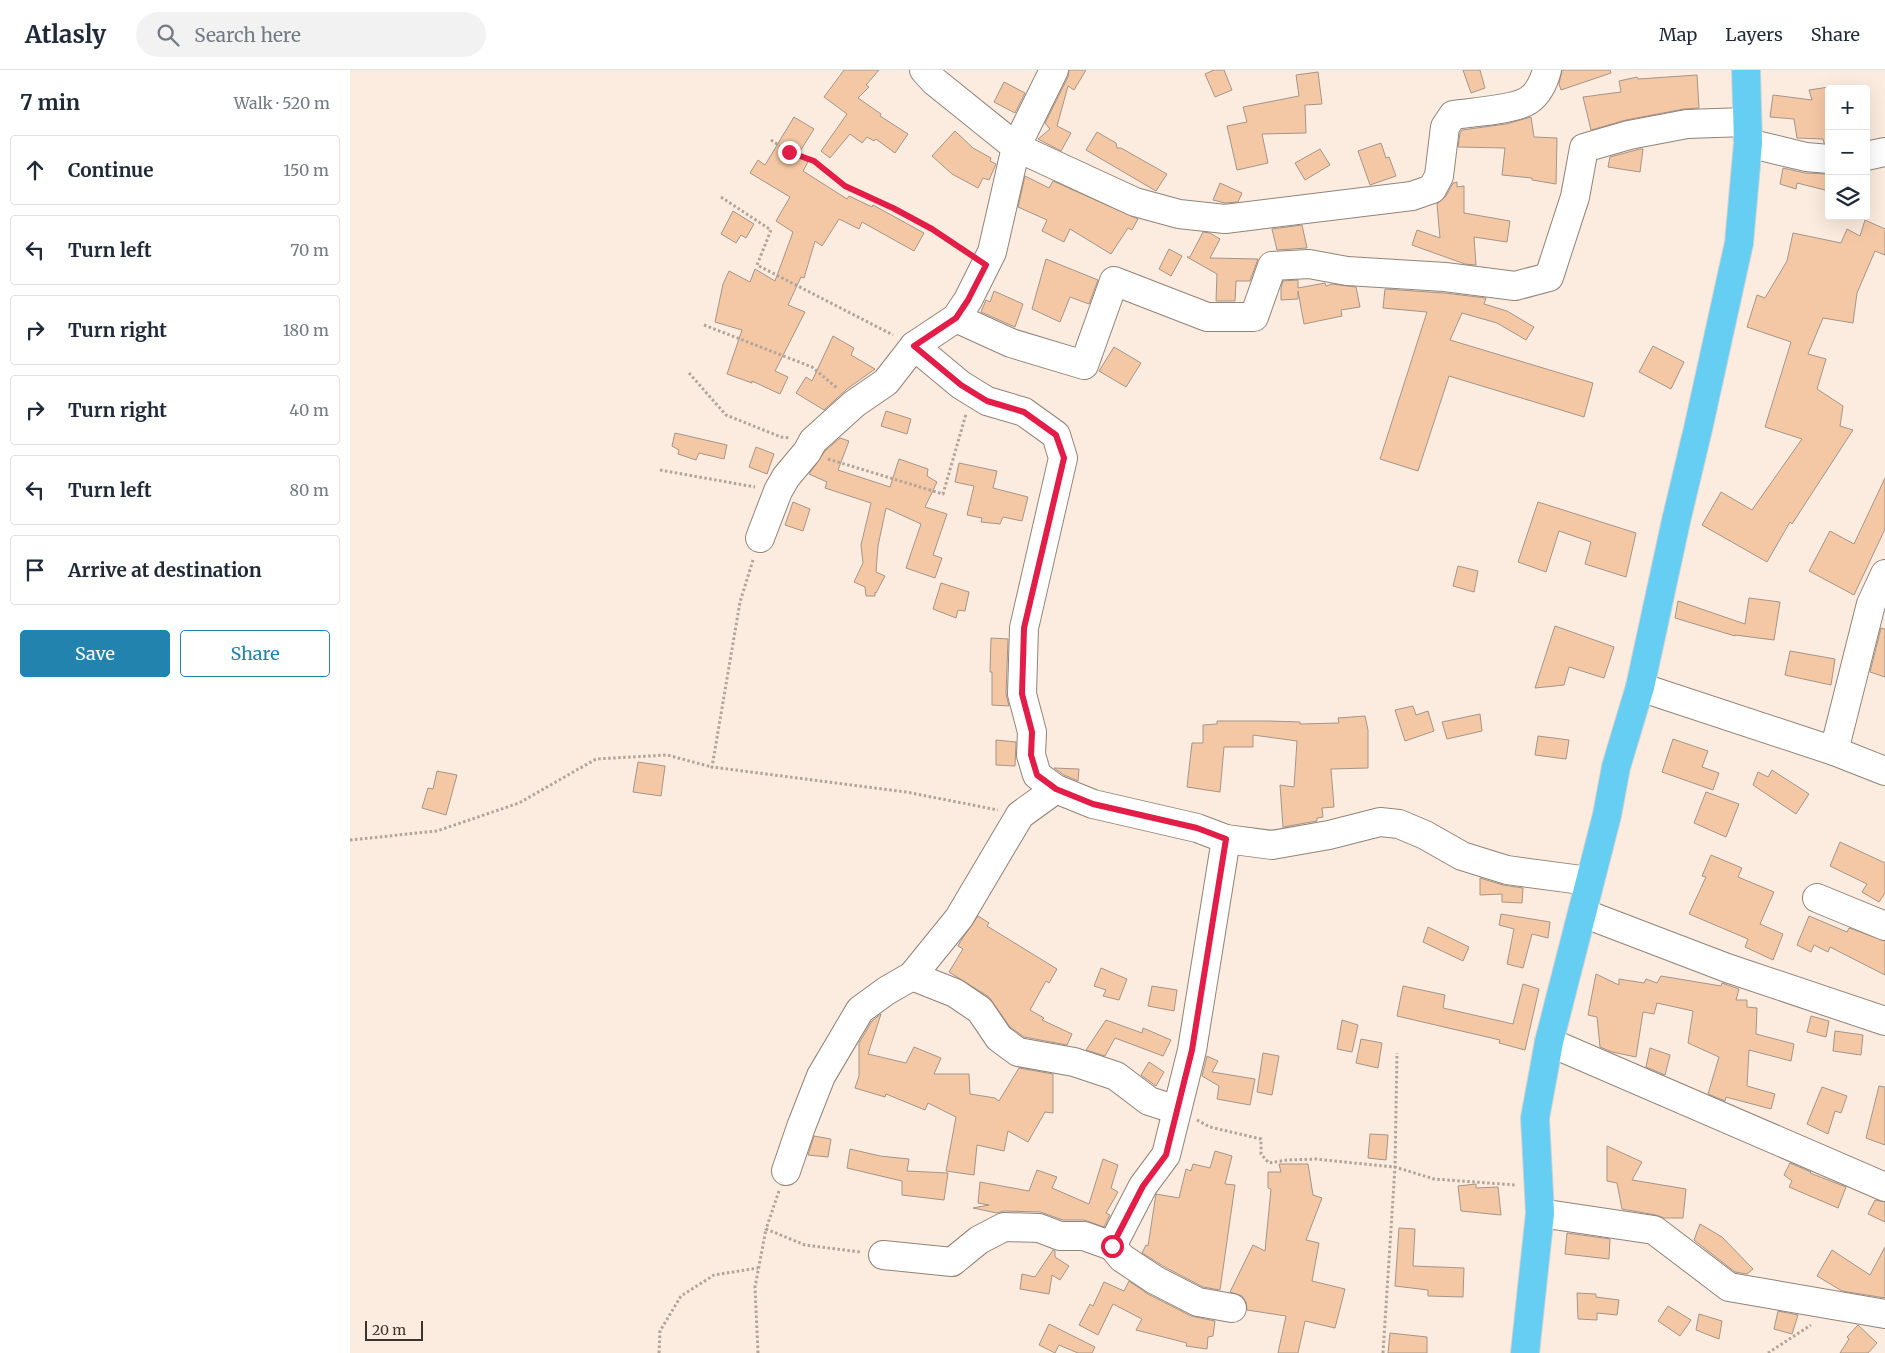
<!DOCTYPE html>
<meta charset="utf-8">
<style>
:root{--surface:#fff;--page:#f2f2f3;--text:#1f2937;--muted:#747a83;--line:#e0e1e3;--accent:#2183ae}
body{margin:0;font-family:Merriweather,serif;background:var(--page);color:var(--text)}
.controls{position:absolute;right:15px;top:15px;display:grid;overflow:hidden;border-radius:5px;box-shadow:0 5px 20px #0002}
.controls button{width:45px;height:45px;display:grid;place-items:center;padding:0;border:0;border-bottom:1px solid var(--line);background:var(--surface);color:var(--text);font:25px sans-serif}
.scale{position:absolute;left:15px;bottom:12px;width:58px;box-sizing:border-box;padding-left:5px;border:2px solid #3b342f;border-top:0;font-size:14px;line-height:18px;white-space:nowrap;color:#3b342f;-webkit-text-stroke:4px #fcecdf;paint-order:stroke}
.stop{position:absolute;width:15px;height:15px;margin:-11px;border:4px solid #e11d48;border-radius:50%;background:#fff}
.stop.end{background:#e11d48;border-color:#fff;box-shadow:0 1px 5px #0008}
.list{margin:0;padding:0;list-style:none}
h2{display:flex;justify-content:space-between;align-items:center;height:65px;margin:0;padding:0 20px;font-size:21px}
h2 small{font-size:16px;font-weight:400;color:var(--muted)}
.list li{display:grid;grid-template-columns:32px 1fr auto;gap:15px;align-items:center;box-sizing:border-box;height:70px;margin:0 10px 10px;padding:0 10px;border:1px solid var(--line);border-radius:5px}
.list b{display:block;font-size:19px;white-space:nowrap}
.list em{font-size:16px;font-style:normal;color:var(--muted)}
.actions{display:flex;gap:10px;padding:15px 20px}
.actions a{flex:1;padding:11px 0;border:1px solid var(--accent);border-radius:5px;text-align:center;font-size:18px;color:var(--accent)}
.actions .main{background:var(--accent);color:#fff}
.icon{flex:none;width:28px;height:28px;fill:none;stroke:currentColor;stroke-width:2;stroke-linecap:round;stroke-linejoin:round}
.map{position:relative;flex:none;width:1535px;height:1283px;overflow:hidden}
header{display:flex;align-items:center;gap:30px;box-sizing:border-box;height:70px;padding:0 25px;background:var(--surface);border-bottom:1px solid var(--line)}
header strong{font-size:24px}
nav{display:flex;gap:28px;margin-inline-start:auto;font-size:18px}
.search{width:350px;height:45px;background:var(--page);display:flex;align-items:center;gap:12px;box-sizing:border-box;padding:0 18px;border-radius:28px;color:var(--muted);font-size:19px}
main{display:flex}
aside{flex:1;background:var(--surface)}
.map>svg:first-child{display:block}
.building{fill:#f5c8a5;stroke:#a49589}
.lines{fill:none;stroke-linecap:round;stroke-linejoin:round}
.minor-casing{stroke:#928378;stroke-width:30}
.major-casing{stroke:#d4d2d1;stroke-width:30}
.path{stroke:#b1a49b;stroke-width:3;stroke-dasharray:2.5 2.5;stroke-linecap:butt}
.minor{stroke:#fff;stroke-width:28}
.major{stroke:#66cef3;stroke-width:28}
.route{stroke:#e11d48;stroke-width:6}
</style>
<header>
<strong>Atlasly</strong>
<div class="search"><svg class="icon" aria-label="search" viewBox="0 0 24 24"><circle cx="10" cy="10" r="6"/><path d="M15 15l6 6"/></svg>Search here</div>
<nav><a>Map</a><a>Layers</a><a>Share</a></nav>
</header>
<main>
<aside>
<h2>7 min<small>Walk · 520 m</small></h2>
<ul class="list">
<li><svg class="icon" aria-label="ahead" viewBox="0 0 24 24"><path d="M12 20V5M6 11l6-6 6 6"/></svg><div><b>Continue</b></div><em>150 m</em></li>
<li><svg class="icon" aria-label="left" viewBox="0 0 24 24"><path d="M17 20v-9H6M10 6l-5 5 5 5"/></svg><div><b>Turn left</b></div><em>70 m</em></li>
<li><svg class="icon" aria-label="right" viewBox="0 0 24 24"><path d="M7 20v-9h11M14 6l5 5-5 5"/></svg><div><b>Turn right</b></div><em>180 m</em></li>
<li><svg class="icon" aria-label="right" viewBox="0 0 24 24"><path d="M7 20v-9h11M14 6l5 5-5 5"/></svg><div><b>Turn right</b></div><em>40 m</em></li>
<li><svg class="icon" aria-label="left" viewBox="0 0 24 24"><path d="M17 20v-9H6M10 6l-5 5 5 5"/></svg><div><b>Turn left</b></div><em>80 m</em></li>
<li><svg class="icon" aria-label="arrive" viewBox="0 0 24 24"><path d="M6 21V4h12l-3 4 3 4H6"/></svg><div><b>Arrive at destination</b></div></li>
</ul>
<div class="actions"><a class="main">Save</a><a>Share</a></div>
</aside>
<div class="map">
<svg width="1535" height="1283" viewBox="0 0 1535 1283">
<rect width="100%" height="100%" fill="#fcecdf"/>
<g class="building">
<polygon points="494,0 529,0 516,15 519,17 508,28 531,44 530,46 558,64 545,83 526,69 524,71 517,67 512,73 500,64 480,88 471,81 497,44 474,27"/>
<polygon points="719,0 736,0 724,20 718,16 707,56 721,63 711,81 688,69 700,59 695,53 718,7"/>
<polygon points="864,0 874,0 882,20 865,27 855,4"/>
<polygon points="1113,0 1130,0 1135,18 1121,23"/>
<polygon points="1212,0 1260,0 1261,3 1211,20 1209,14"/>
<polygon points="968,2 972,34 955,35 956,63 912,64 918,93 887,100 877,56 897,52 893,37 949,26 946,5"/>
<polygon points="1347,5 1349,38 1334,39 1276,50 1241,60 1233,27 1271,22 1269,11 1287,7 1288,9"/>
<polygon points="654,12 675,23 665,43 644,32"/>
<polygon points="1479,17 1479,73 1474,73 1473,69 1447,68 1444,49 1420,47 1423,25 1462,30 1459,20"/>
<polygon points="444,47 464,59 447,86 458,92 453,101 497,129 499,126 522,137 523,135 574,163 564,181 512,152 509,159 489,149 472,176 465,171 454,208 451,207 438,235 455,242 425,301 438,307 430,324 402,311 402,313 377,304 392,260 365,252 373,214 379,201 400,212 405,199 425,211 443,162 426,151 440,127 400,103 408,90 415,95"/>
<polygon points="1181,47 1184,67 1207,68 1206,114 1182,110 1182,108 1152,105 1155,78 1108,77 1110,63 1112,60 1156,54"/>
<polygon points="605,61 623,78 641,88 640,91 646,94 639,110 633,108 628,118 602,104 582,86"/>
<polygon points="747,62 766,73 767,78 771,78 817,104 806,121 736,80"/>
<polygon points="1031,73 1036,88 1039,87 1046,106 1020,115 1008,81"/>
<polygon points="970,79 980,95 955,110 945,93"/>
<polygon points="1290,79 1293,79 1290,102 1258,97 1260,87"/>
<polygon points="1433,98 1455,103 1479,104 1479,121 1447,113 1446,119 1430,114"/>
<polygon points="675,106 699,118 703,111 788,149 782,160 778,158 761,184 720,159 714,172 692,161 697,150 668,137"/>
<polygon points="1107,112 1107,117 1114,116 1114,143 1160,151 1157,172 1124,167 1126,195 1115,194 1062,175 1067,160 1090,168 1087,134 1096,126 1103,113"/>
<polygon points="870,113 892,123 888,132 875,133 863,130"/>
<polygon points="383,141 404,154 396,168 391,165 386,173 371,164"/>
<polygon points="1515,150 1535,159 1535,185 1525,181 1507,223 1503,253 1473,248 1458,284 1476,289 1467,319 1493,336 1490,356 1503,360 1442,454 1440,452 1417,492 1352,455 1371,422 1402,440 1452,369 1415,357 1441,272 1397,257 1407,225 1415,228 1437,191 1443,163 1491,173 1497,159 1510,166"/>
<polygon points="952,155 957,178 927,180 922,159"/>
<polygon points="853,162 860,163 870,169 860,188 908,189 900,211 886,211 885,231 866,231 867,204 837,187 840,187"/>
<polygon points="819,179 832,186 821,206 809,199"/>
<polygon points="696,189 748,210 739,234 720,227 710,252 682,239"/>
<polygon points="948,210 948,218 975,213 976,216 982,214 1006,217 1010,237 991,240 992,246 954,254 948,221 948,229 931,230 931,218 933,211"/>
<polygon points="1035,219 1094,223 1136,228 1134,234 1157,241 1184,257 1176,270 1147,253 1112,243 1100,270 1243,313 1234,347 1099,306 1068,401 1030,389 1077,242 1033,238"/>
<polygon points="644,221 673,234 665,257 631,242 636,230 640,232"/>
<polygon points="483,266 504,278 501,285 525,299 497,319 474,340 446,323 456,307 462,311"/>
<polygon points="1303,276 1334,292 1321,319 1289,302"/>
<polygon points="764,277 791,293 776,317 749,301"/>
<polygon points="536,341 561,349 557,364 531,356"/>
<polygon points="325,363 377,375 374,389 349,383 346,390 328,384 329,380 322,376"/>
<polygon points="490,368 499,371 488,400 540,417 549,389 578,399 577,406 587,412 575,437 597,444 583,485 592,488 585,508 556,498 571,454 536,438 528,476 526,502 535,506 526,523 525,522 525,526 516,526 515,517 504,512 513,493 511,475 521,433 475,418 477,412 459,404 475,381"/>
<polygon points="406,377 424,384 417,404 399,397"/>
<polygon points="609,393 647,401 643,418 678,427 672,451 653,447 650,454 631,452 632,448 617,445 624,416 605,412"/>
<polygon points="1535,408 1535,459 1504,525 1459,501 1480,461 1504,474"/>
<polygon points="443,432 460,439 453,461 435,455"/>
<polygon points="1188,432 1286,463 1276,507 1235,494 1241,472 1209,461 1196,502 1168,492"/>
<polygon points="1108,496 1128,501 1124,522 1103,516"/>
<polygon points="591,513 619,522 615,541 608,540 606,548 583,539"/>
<polygon points="1399,528 1430,532 1424,570 1385,565 1385,566 1325,548 1328,531 1395,554"/>
<polygon points="1205,556 1264,577 1254,608 1219,597 1214,615 1185,618"/>
<polygon points="1531,558 1535,559 1535,607 1520,602"/>
<polygon points="641,568 658,569 656,624 659,636 642,635 642,602 640,602"/>
<polygon points="1440,581 1485,589 1481,615 1435,605"/>
<polygon points="1063,636 1066,645 1078,641 1084,661 1055,671 1045,640"/>
<polygon points="1130,644 1132,661 1097,669 1092,652"/>
<polygon points="1015,646 1018,660 1018,698 981,699 984,737 972,738 973,747 967,748 967,751 933,757 930,715 944,717 947,671 903,665 903,677 874,677 870,722 837,717 842,673 853,673 853,655 867,654 867,651 919,651 950,652 950,654 989,653 988,648"/>
<polygon points="1188,666 1219,670 1216,689 1185,685"/>
<polygon points="1323,669 1358,681 1352,697 1369,703 1363,720 1312,702"/>
<polygon points="646,670 666,672 665,696 646,695"/>
<polygon points="288,692 315,696 311,726 283,722"/>
<polygon points="704,698 729,699 728,711 714,705"/>
<polygon points="1422,700 1459,724 1446,744 1403,715 1408,702 1418,707"/>
<polygon points="87,701 107,705 96,745 72,738 78,718 83,719"/>
<polygon points="1356,722 1389,734 1376,767 1344,753"/>
<polygon points="1490,772 1535,793 1535,823 1529,832 1512,822 1517,814 1480,796"/>
<polygon points="1361,785 1392,798 1388,807 1424,822 1410,854 1433,864 1423,890 1395,877 1398,869 1339,844 1356,807 1352,806"/>
<polygon points="1130,808 1153,815 1173,818 1172,833 1152,832 1152,824 1130,825"/>
<polygon points="1151,844 1200,852 1198,868 1182,864 1173,898 1157,894 1164,859 1149,855"/>
<polygon points="628,846 639,853 637,856 707,899 699,913 696,911 680,940 694,948 692,950 722,964 717,975 674,967 660,957 639,927 599,902 613,879 608,876 610,872"/>
<polygon points="1459,846 1497,862 1499,858 1535,871 1535,905 1480,877 1478,882 1464,875 1461,882 1447,875"/>
<polygon points="1078,857 1119,877 1113,891 1073,872"/>
<polygon points="751,898 777,909 769,930 753,926 756,920 744,916"/>
<polygon points="1246,904 1269,915 1269,909 1294,913 1296,909 1307,913 1311,906 1371,916 1372,913 1389,919 1386,930 1397,930 1397,937 1407,938 1406,964 1444,974 1441,991 1399,980 1397,1016 1425,1024 1421,1039 1376,1027 1375,1031 1358,1024 1369,987 1338,973 1343,941 1307,933 1304,944 1293,942 1286,987 1262,982 1250,977 1247,947 1238,945"/>
<polygon points="1173,914 1189,919 1175,980 1149,973 1150,970 1047,946 1053,916 1095,925 1093,938 1163,954"/>
<polygon points="802,916 827,920 824,941 798,936"/>
<polygon points="531,944 518,984 556,993 564,977 591,988 584,1004 619,1004 620,1024 645,1028 649,1031 669,998 703,1004 703,1043 695,1042 678,1072 658,1061 654,1081 627,1075 624,1105 596,1101 606,1047 578,1033 575,1040 536,1024 535,1027 505,1018 509,1006 509,973 522,951"/>
<polygon points="1461,946 1479,951 1476,967 1457,962"/>
<polygon points="756,950 792,963 793,958 821,970 813,986 765,968 755,986 736,980"/>
<polygon points="992,950 1008,955 1002,982 987,979"/>
<polygon points="1485,961 1513,965 1511,985 1483,981"/>
<polygon points="1011,969 1032,973 1028,998 1006,993"/>
<polygon points="1300,978 1320,985 1315,1005 1296,997"/>
<polygon points="913,983 929,986 922,1025 907,1022"/>
<polygon points="857,986 868,991 862,1002 905,1009 900,1035 867,1029 869,1016 852,1006"/>
<polygon points="799,992 814,1002 806,1016 791,1005"/>
<polygon points="1529,1016 1535,1017 1535,1075 1516,1068"/>
<polygon points="1472,1017 1497,1026 1491,1043 1485,1041 1478,1064 1457,1054"/>
<polygon points="1020,1064 1038,1065 1036,1090 1018,1088"/>
<polygon points="464,1066 481,1069 478,1087 458,1085"/>
<polygon points="1257,1076 1292,1092 1282,1110 1336,1119 1333,1148 1314,1148 1306,1145 1272,1139 1267,1113 1257,1111"/>
<polygon points="500,1079 530,1086 559,1089 557,1101 598,1103 594,1130 552,1125 552,1111 497,1098"/>
<polygon points="865,1081 882,1086 875,1114 885,1115 870,1220 853,1217 813,1196 792,1183 796,1175 798,1176 806,1124 829,1128 836,1099 841,1101 843,1094 860,1098"/>
<polygon points="753,1089 768,1095 761,1118 768,1122 756,1143 760,1145 754,1157 734,1150 713,1150 690,1142 654,1141 647,1143 623,1138 639,1135 628,1133 630,1112 679,1121 687,1100 707,1107 702,1118 739,1134"/>
<polygon points="1440,1093 1461,1102 1460,1103 1496,1117 1488,1138 1439,1117 1442,1111 1434,1105"/>
<polygon points="929,1094 958,1094 963,1125 972,1128 956,1170 969,1173 962,1211 995,1219 985,1258 955,1251 948,1283 928,1283 936,1246 897,1240 896,1232 892,1226 880,1222 903,1175 915,1181 921,1119 918,1118 918,1102 931,1102"/>
<polygon points="1126,1114 1126,1118 1148,1117 1151,1145 1111,1141 1108,1116"/>
<polygon points="1525,1130 1535,1132 1535,1152 1518,1144"/>
<polygon points="1350,1154 1372,1167 1403,1199 1397,1204 1385,1202 1344,1170"/>
<polygon points="1049,1158 1065,1159 1063,1196 1114,1198 1113,1227 1078,1226 1078,1220 1045,1216"/>
<polygon points="1217,1163 1260,1169 1259,1189 1215,1184"/>
<polygon points="1535,1177 1535,1228 1492,1221 1467,1206 1482,1180 1520,1205"/>
<polygon points="703,1180 705,1181 705,1187 719,1196 710,1210 702,1205 699,1224 670,1219 672,1204 685,1207"/>
<polygon points="779,1211 798,1224 841,1246 865,1251 863,1266 858,1267 857,1279 836,1276 837,1273 786,1260 792,1249 763,1234 748,1265 729,1255 740,1234 743,1236 754,1212 774,1221"/>
<polygon points="1227,1223 1246,1224 1246,1227 1269,1230 1267,1245 1247,1243 1247,1250 1228,1249"/>
<polygon points="1318,1236 1341,1250 1330,1266 1308,1251"/>
<polygon points="1428,1241 1448,1245 1442,1264 1424,1259"/>
<polygon points="1349,1244 1372,1251 1369,1269 1346,1260"/>
<polygon points="699,1254 745,1277 742,1283 728,1283 709,1275 705,1283 689,1275"/>
<polygon points="1508,1255 1527,1273 1518,1283 1490,1283 1499,1269 1497,1267"/>
<polygon points="1040,1263 1077,1267 1077,1283 1038,1283"/>
</g>
<g class="lines">
<defs>
<g id="minor">
<path d="M574,0l10,11 82,66 119,55 44,12 46,5 187,-23 20,-7 7,-13 6,-49 8,-12c19,-3 62,-5 76,-15 10,-7 15,-19 18,-30"/>
<polyline points="1398,73 1456,87 1479,89"/>
<polyline points="1516,86 1535,82"/>
<polyline points="606,248 661,273 734,295 764,211 857,247 904,247 922,196 959,194 997,201 1095,207 1165,216 1199,207 1225,127 1234,78 1279,65 1337,54 1396,52"/>
<polyline points="564,276 611,315 637,331 674,342 706,365 713,388 674,558 672,624 682,662 681,685 687,705 706,719 743,734 847,758 876,769 922,775 979,765 1030,752 1049,754 1075,765 1112,786 1157,800 1239,811"/>
<polyline points="410,468 428,421 436,407 457,382 463,371 504,334 536,312 564,276 606,248 618,230 642,182 666,77 704,0"/>
<polyline points="1290,617 1484,681 1535,701"/>
<polyline points="1484,681 1521,534 1535,504"/>
<polyline points="1467,828 1535,856"/>
<polyline points="1233,843 1377,898 1535,951"/>
<polyline points="562,906 609,848 670,745 706,719"/>
<polyline points="1199,972 1535,1117"/>
<polyline points="436,1101 451,1057 471,1006 510,940 536,921 562,906 605,923 630,940 649,968 668,982 724,992 766,1006 799,1031 827,1040"/>
<polyline points="1190,1143 1304,1160 1379,1217 1535,1244"/>
<polyline points="762,1176 772,1188 805,1210 848,1232 882,1238"/>
<polyline points="533,1185 602,1192 629,1170 654,1157 689,1158 710,1166 734,1166 762,1176 793,1116 816,1085 842,980 876,769"/>
</g>
<polyline id="major" points="1175,1283 1190,1143 1185,1048 1199,972 1257,745 1266,697 1290,617 1326,451 1348,359 1389,173 1398,73 1396,0"/>
</defs>
<use href="#minor" class="minor-casing"/>
<use href="#major" class="major-casing"/>
<g class="path">
<polyline points="421,70 439,82 464,91 495,116 543,138 582,159 616,183"/>
<polyline points="371,127 421,160 407,195 543,265"/>
<polyline points="354,255 462,297 487,318"/>
<polyline points="339,303 376,345 431,367 440,368"/>
<polyline points="478,389 593,424 616,344"/>
<polyline points="310,400 405,417"/>
<polyline points="403,490 390,532 362,697 556,722 648,740"/>
<polyline points="0,770 87,761 169,733 246,689 317,685 362,697"/>
<polyline points="847,1050 860,1057 911,1069 911,1084 919,1093 937,1090 966,1089 1003,1093 1045,1097 1084,1109 1166,1115"/>
<polyline points="429,1121 416,1159 455,1175 510,1182"/>
<polyline points="309,1283 310,1261 331,1226 364,1205 408,1198"/>
<polyline points="408,1283 405,1217 416,1159"/>
<polyline points="1033,1283 1045,1097 1047,983"/>
<polyline points="1418,1283 1461,1255"/>
</g>
<use href="#minor" class="minor"/>
<use href="#major" class="major"/>
</g>
<g class="lines">
<polyline class="route" points="439,82 464,91 495,116 543,138 582,159 636,195 618,230 606,248 564,276 611,315 637,331 674,342 706,365 714,388 674,558 672,624 682,662 681,685 687,705 706,719 743,734 847,758 876,769 842,980 816,1085 793,1116 762,1176"/>
</g>
</svg>
<div class="controls">
<button>+</button>
<button>−</button>
<button><svg class="icon" aria-label="layers" viewBox="0 0 24 24"><path d="M12 4l9 5-9 5-9-5zM3 14l9 5 9-5"/></svg></button>
</div>
<div class="scale">20 m</div>
<div class="stop" style="left:762px;top:1176px"></div>
<div class="stop end" style="left:439px;top:82px"></div>
</div>
</main>
